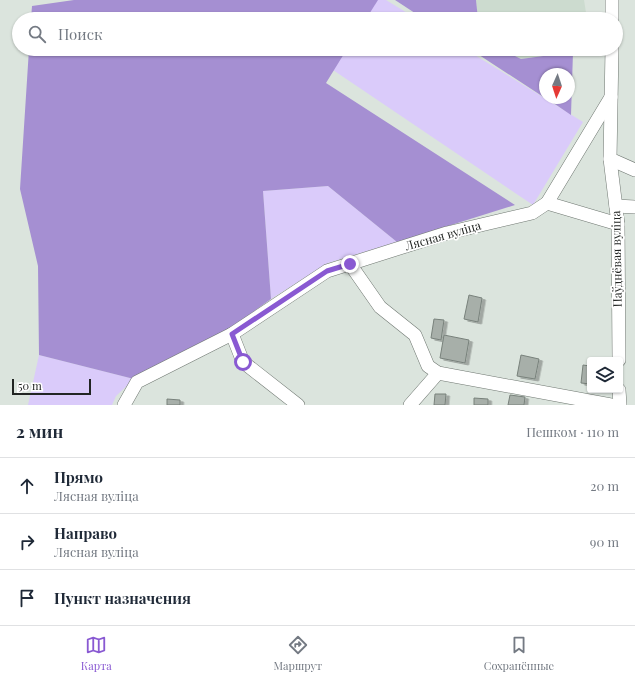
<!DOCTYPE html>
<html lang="ru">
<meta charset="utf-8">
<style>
:root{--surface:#fff;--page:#f2f2f3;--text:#1f2937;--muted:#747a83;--line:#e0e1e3;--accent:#8959d2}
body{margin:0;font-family:"Playfair Display",serif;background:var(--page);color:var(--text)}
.controls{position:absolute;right:12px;bottom:12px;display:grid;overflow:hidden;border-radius:4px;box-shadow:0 1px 3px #0004}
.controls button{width:36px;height:36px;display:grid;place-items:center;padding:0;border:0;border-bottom:1px solid var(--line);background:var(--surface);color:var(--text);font:20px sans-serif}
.compass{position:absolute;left:539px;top:68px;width:36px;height:36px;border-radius:50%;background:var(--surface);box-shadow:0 1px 3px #0004;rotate:183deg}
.scale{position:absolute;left:12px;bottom:10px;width:79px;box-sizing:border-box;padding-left:4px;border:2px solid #222523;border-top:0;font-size:11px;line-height:14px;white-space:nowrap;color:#222523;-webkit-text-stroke:3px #fff;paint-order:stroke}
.stop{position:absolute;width:12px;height:12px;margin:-9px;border:3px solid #8959d2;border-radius:50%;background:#fff}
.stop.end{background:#8959d2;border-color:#fff;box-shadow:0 1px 4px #0008}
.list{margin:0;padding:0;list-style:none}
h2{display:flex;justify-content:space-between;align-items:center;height:52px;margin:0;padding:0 16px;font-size:17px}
h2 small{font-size:13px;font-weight:400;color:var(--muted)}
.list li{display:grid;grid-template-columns:26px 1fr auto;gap:12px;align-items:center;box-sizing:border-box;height:56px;padding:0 16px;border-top:1px solid var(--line)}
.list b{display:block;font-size:15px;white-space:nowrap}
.list p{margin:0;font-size:13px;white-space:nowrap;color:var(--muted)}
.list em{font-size:13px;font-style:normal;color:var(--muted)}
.icon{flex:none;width:22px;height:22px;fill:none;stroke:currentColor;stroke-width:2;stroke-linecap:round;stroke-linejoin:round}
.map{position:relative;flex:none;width:635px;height:405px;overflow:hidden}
.search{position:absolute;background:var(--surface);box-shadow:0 1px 3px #0004;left:12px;right:12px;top:12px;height:44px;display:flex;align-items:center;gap:10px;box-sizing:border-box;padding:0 14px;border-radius:22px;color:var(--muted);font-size:15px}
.sheet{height:220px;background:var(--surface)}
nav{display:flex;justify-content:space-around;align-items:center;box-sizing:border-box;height:56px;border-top:1px solid var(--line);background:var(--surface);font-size:11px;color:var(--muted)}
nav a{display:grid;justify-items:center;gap:2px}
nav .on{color:var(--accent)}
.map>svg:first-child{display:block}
.built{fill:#ccdbcf}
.green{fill:#dacbfa}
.forest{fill:#a58fd2}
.building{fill:#a7afa9;stroke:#78817b;filter:url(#shadow)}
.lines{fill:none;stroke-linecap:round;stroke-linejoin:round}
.minor-casing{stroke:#6f7771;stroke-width:14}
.minor{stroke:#fff;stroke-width:13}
.route{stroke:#8959d2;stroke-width:5}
.labels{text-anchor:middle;stroke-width:3.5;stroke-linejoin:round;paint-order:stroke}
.street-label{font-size:12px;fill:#222523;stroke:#fff}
</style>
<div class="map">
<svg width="635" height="405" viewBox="0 0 635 405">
<defs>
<filter id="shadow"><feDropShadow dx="3.5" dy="2" stdDeviation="0" flood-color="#0004"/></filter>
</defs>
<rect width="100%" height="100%" fill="#dbe4dd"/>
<g class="built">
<polygon points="476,0 584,0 587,19 478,19"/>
<polygon points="501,49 591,49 521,59"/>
</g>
<g class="green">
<polygon points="377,0 386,0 417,19 365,19"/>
<polygon points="346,49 465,49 583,122 533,205 333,70"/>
<polygon points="328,186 397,242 328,263 271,299 263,191"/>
<polygon points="39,355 134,379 116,396 112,405 28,405"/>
</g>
<g class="forest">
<polygon points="74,0 378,0 366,19 31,19 32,6"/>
<polygon points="395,0 476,0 478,19 424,19"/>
<polygon points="29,49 347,49 326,83 515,205 397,242 328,186 263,191 271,299 231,328 134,379 39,355 38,266 20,189"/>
<polygon points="470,49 501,49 521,59 573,52 571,115 546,98 569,98 569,74 545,74 545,98"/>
</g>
<g class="building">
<polygon points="469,295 482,298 478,322 464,319"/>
<polygon points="434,319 444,320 441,340 431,338"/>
<polygon points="444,335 469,340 465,363 440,358"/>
<polygon points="521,355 539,359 535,379 517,376"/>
<polygon points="583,365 590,366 590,384 581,383"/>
<polygon points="435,394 446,394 445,405 434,405"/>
<polygon points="510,395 525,397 524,405 508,405"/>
<polygon points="474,398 488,399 488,405 474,405"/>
<polygon points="167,399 180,400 180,405 167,405"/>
</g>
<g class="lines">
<defs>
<g id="minor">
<polyline points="612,19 612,0"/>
<polyline points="612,49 610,159 635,170"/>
<polyline points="610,159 618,224 619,360"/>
<polyline points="547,203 618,224"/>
<polyline points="616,206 635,207"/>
<polyline points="350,264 380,307 415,335 428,366 438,373 611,405"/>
<polyline points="232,334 243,362 298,405"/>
<polyline points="619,390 620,405"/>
<polyline points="124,405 137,382 232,334 327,271 447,233 532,213 547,203 611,97"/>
<polyline points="410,405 438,373"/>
</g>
</defs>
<use href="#minor" class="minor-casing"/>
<use href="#minor" class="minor"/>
</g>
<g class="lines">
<polyline class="route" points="243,362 232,334 327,271 350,264"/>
</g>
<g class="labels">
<g class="street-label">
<text transform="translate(443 236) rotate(-16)" y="4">Лясная вуліца</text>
<text transform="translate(617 259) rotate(-91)" y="4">Паўднёвая вуліца</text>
</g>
</g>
</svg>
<div class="controls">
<button><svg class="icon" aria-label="layers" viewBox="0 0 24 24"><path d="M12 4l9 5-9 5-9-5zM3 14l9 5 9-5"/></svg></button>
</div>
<svg class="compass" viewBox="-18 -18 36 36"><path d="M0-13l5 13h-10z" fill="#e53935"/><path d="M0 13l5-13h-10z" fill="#747a83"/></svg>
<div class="scale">50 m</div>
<div class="stop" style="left:243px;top:362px"></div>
<div class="stop end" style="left:350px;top:264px"></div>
<div class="search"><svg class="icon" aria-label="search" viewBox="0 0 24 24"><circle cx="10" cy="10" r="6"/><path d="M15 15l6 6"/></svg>Поиск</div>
</div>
<section class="sheet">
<h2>2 мин<small>Пешком · 110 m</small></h2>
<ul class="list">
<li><svg class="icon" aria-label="ahead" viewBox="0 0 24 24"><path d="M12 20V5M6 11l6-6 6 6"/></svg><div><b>Прямо</b><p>Лясная вуліца</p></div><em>20 m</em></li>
<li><svg class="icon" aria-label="right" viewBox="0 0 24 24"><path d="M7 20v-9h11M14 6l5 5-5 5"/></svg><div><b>Направо</b><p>Лясная вуліца</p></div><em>90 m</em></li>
<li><svg class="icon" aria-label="arrive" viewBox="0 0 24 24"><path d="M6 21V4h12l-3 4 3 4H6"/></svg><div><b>Пункт назначения</b></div></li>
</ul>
</section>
<nav>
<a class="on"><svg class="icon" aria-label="map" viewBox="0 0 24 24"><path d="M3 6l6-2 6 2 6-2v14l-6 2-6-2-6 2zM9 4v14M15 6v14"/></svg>Карта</a>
<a><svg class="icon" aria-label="directions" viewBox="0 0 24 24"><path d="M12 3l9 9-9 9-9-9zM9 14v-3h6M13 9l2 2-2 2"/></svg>Маршрут</a>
<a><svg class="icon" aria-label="saved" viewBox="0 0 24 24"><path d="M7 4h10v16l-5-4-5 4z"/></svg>Сохранённые</a>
</nav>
